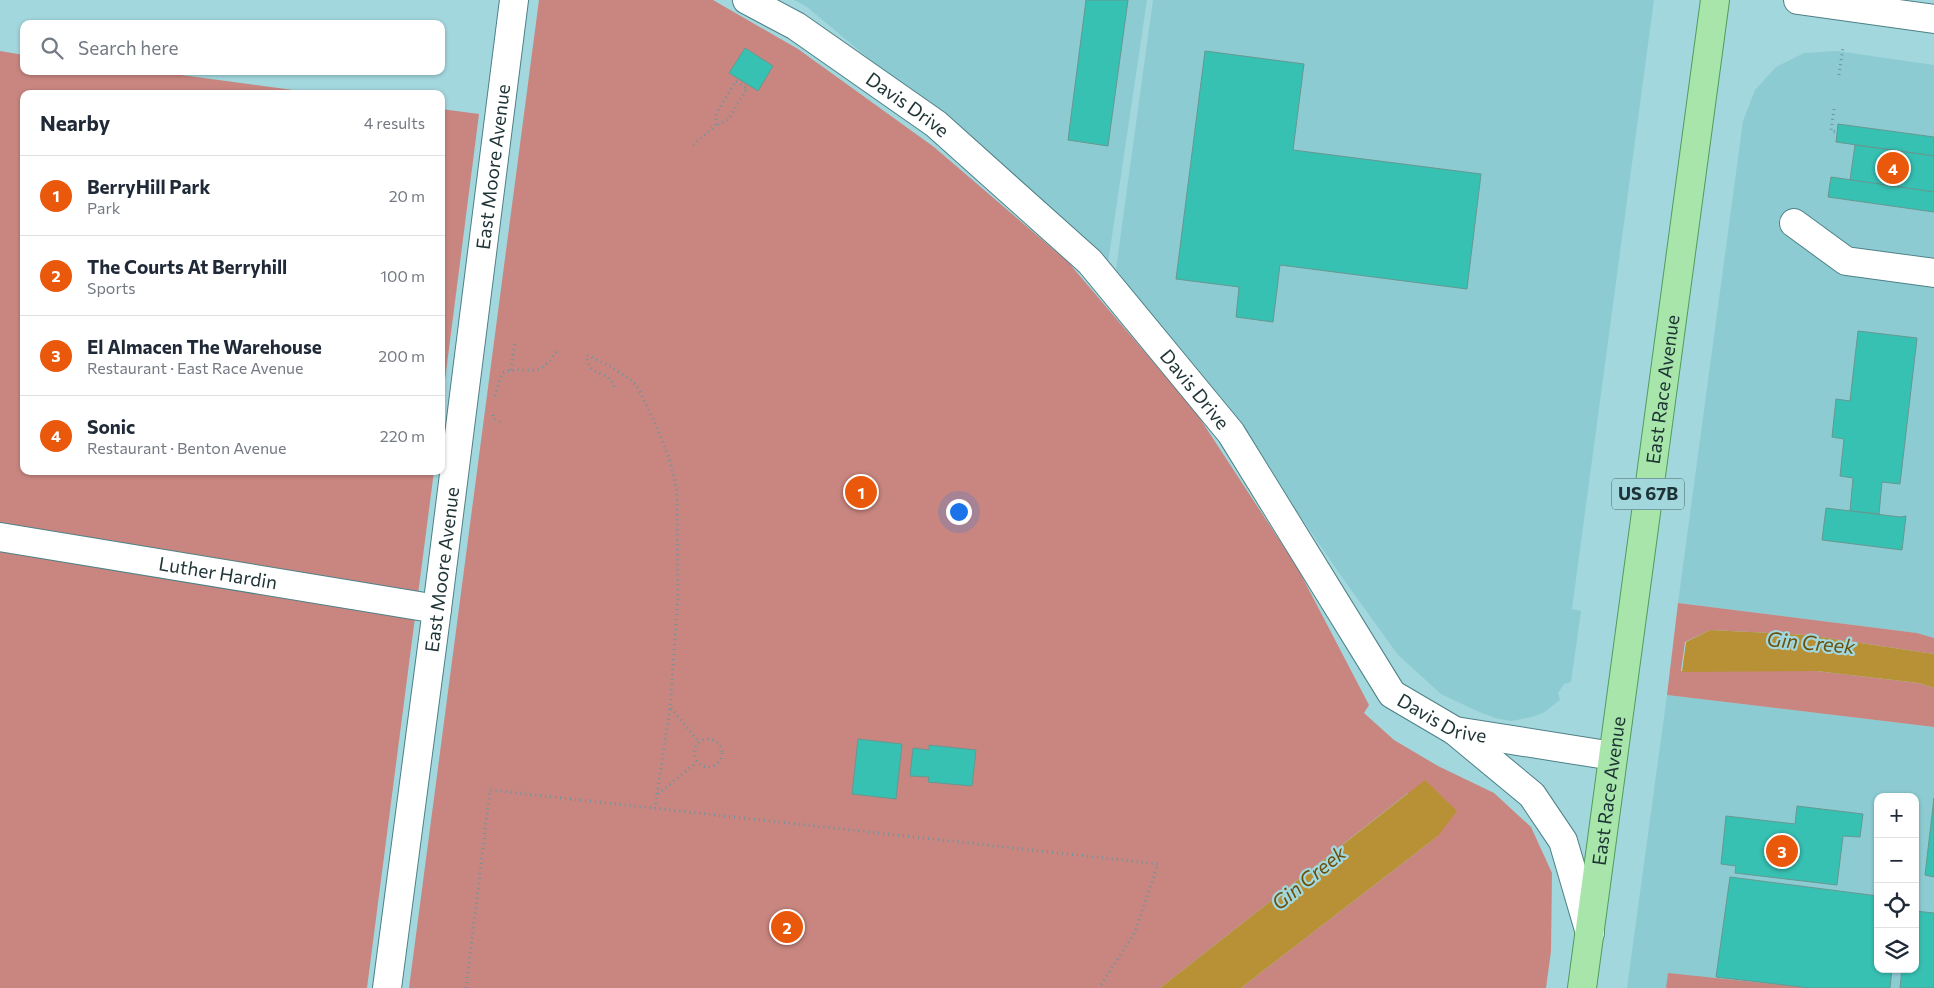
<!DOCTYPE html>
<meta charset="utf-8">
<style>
:root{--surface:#fff;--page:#f6f6f7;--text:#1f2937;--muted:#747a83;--line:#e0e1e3;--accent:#ea580c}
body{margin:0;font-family:Commissioner,sans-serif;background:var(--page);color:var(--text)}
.controls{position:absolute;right:15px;bottom:15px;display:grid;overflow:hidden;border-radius:10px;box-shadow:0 1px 4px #0004}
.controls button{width:45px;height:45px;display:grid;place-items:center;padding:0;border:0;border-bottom:1px solid var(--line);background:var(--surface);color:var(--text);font:25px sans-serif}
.you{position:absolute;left:958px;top:511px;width:18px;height:18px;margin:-12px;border:4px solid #fff;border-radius:50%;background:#1a73e8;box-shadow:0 0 0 8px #1a73e833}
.badge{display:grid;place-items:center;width:32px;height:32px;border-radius:50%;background:var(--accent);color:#fff;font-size:16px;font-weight:700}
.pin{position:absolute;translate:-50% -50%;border:2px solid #fff;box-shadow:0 1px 5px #0006}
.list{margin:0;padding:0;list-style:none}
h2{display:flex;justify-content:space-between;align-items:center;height:65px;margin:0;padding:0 20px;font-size:21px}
h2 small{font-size:16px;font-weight:400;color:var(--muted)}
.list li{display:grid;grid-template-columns:32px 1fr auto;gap:15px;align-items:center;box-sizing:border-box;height:80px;padding:0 20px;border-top:1px solid var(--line)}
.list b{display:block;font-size:19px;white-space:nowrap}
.list p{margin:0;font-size:16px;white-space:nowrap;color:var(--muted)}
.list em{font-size:16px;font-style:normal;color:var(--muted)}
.icon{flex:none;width:28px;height:28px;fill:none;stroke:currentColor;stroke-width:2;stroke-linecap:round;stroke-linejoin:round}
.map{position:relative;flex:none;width:1934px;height:988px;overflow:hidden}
.search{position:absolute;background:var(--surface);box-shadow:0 1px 4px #0004;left:20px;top:20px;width:425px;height:55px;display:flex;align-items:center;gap:12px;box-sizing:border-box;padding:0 18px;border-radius:10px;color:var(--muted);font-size:19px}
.panel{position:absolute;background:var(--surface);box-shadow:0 1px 4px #0004;left:20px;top:90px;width:425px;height:385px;border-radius:10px}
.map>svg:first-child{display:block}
.built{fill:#8dcbd3;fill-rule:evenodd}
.green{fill:#c98680}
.water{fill:#b89136}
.building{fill:#37c1b3;stroke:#669891}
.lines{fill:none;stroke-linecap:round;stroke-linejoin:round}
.minor-casing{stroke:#4e8086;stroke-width:30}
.major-casing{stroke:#519c5d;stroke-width:30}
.path{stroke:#6d959a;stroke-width:3;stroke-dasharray:1 4;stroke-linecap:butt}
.minor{stroke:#fff;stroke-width:28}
.major{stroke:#a7e5ab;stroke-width:28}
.labels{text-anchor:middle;stroke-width:4.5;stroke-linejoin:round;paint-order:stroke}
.shield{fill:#a2d7dd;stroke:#466467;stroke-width:1}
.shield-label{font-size:18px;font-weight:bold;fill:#1e3335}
.street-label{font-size:19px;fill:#1e3335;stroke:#a2d7dd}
.water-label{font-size:20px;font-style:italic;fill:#6a5009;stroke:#a2d7dd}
</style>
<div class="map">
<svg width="1934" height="988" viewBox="0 0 1934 988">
<rect width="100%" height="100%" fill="#a2d7dd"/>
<g class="built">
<polygon points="794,0 1147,0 1108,263 1051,211 807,7"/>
<polygon points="1153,0 1654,0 1572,609 1581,611 1571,682 1564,684 1558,693 1560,700 1543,713 1532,717 1511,721 1495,718 1477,711 1441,694 1398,655 1344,580 1255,451 1158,326 1116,269"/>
<polygon points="1837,51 1934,65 1934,638 1917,633 1678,603 1743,121 1755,90 1776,67 1804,53"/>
<path d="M1667,695l267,32v261h-307zM1878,797h37v172h-37z"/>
</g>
<g class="green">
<polygon points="539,0 713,0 798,49 934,147 1068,262 1195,411 1297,567 1369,705 1364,713 1394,740 1438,766 1494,793 1531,827 1552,873 1551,951 1546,988 1241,988 1438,836 1408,793 1160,988 409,988"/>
<polygon points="0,51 24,55 24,71 151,71 323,94 24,94 24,471 434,471 367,988 0,988"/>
<polygon points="441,109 479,114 441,411"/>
<polygon points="1678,603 1917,633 1934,638 1934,654 1807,635 1710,630 1685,642 1681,671 1816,671 1919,683 1934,688 1934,727 1667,695"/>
<polygon points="1668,973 1810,988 1666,988"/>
</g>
<g class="water">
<polygon points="1710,630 1807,635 1934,654 1934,688 1919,683 1816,671 1682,672 1686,642"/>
<polygon points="1425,780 1457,811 1438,836 1241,988 1160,988"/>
</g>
<g class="building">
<polygon points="1086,0 1128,0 1108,146 1068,140"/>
<polygon points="745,48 773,66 758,91 729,73"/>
<polygon points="1205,51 1304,64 1293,150 1481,174 1467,289 1280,265 1273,322 1236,317 1239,287 1176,279"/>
<polygon points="1838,124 1934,137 1934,156 1836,142"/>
<polygon points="1855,145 1934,156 1934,192 1850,180"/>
<polygon points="1831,177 1934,192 1934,212 1828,197"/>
<polygon points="1858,331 1917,338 1900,484 1882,482 1879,514 1850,511 1853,478 1840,476 1844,439 1832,437 1836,399 1850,401"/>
<polygon points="1826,508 1900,517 1906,516 1902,550 1822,540"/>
<polygon points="858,739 902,744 896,799 852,794"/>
<polygon points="929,745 976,750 972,786 928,782 929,777 910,776 913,748 929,750"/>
<polygon points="1934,798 1934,877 1925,875"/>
<polygon points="1797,806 1863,814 1860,837 1843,836 1837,885 1735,873 1736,866 1721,864 1726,816 1795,824"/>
<polygon points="1730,877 1878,896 1878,969 1892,969 1890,988 1810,988 1716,977"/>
<polygon points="1915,911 1934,913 1934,988 1900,988 1902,969 1915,969"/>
</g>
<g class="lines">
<defs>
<g id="minor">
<path id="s1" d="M747,0l49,26 140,98 154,138 141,171 161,261 63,37 158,25"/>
<polyline points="1798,0 1934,19"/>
<polyline points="1794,223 1846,261 1934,273"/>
<path id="s2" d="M0,537l437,72"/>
<polyline points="1456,732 1532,795 1563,841 1590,933"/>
<path id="s3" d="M387,988l50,-379 77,-609"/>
</g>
<g id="major">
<path id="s4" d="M1582,988l133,-988"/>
</g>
</defs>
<use href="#minor" class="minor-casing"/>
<use href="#major" class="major-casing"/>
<g class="path">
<polyline points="1839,75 1843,47"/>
<polyline points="1834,109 1831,131 1836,132"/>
<polyline points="693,145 715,126 717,112 736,81 747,88 728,120 715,126"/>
<polyline points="511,370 515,342"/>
<path d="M614,387c-4,-18 -28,-9 -27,-32l21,10 23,15 7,8 21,44 11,29 7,30 1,107 -8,110 -15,100"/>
<path d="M495,396l7,-23c27,-10 35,10 55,-23"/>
<polyline points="493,415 493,418 500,422"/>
<polyline points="671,708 699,742"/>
<circle cx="708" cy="753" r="14"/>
<polyline points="658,794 697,762"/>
<polyline points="466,988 490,790 1158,864 1135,932 1099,988"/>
</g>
<use href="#minor" class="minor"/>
<use href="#major" class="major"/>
</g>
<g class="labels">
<rect class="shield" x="1612" y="478.5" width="72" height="31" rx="4"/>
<g class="shield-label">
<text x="1648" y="500">US 67B</text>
</g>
<g class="street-label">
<text dy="7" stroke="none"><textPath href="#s1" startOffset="192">Davis Drive</textPath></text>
<text dy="7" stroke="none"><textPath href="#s3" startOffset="828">East Moore Avenue</textPath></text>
<text dy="7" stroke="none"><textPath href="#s1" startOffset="598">Davis Drive</textPath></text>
<text dy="7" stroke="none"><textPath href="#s4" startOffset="604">East Race Avenue</textPath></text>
<text dy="7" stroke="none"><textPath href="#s3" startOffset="422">East Moore Avenue</textPath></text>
<text dy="7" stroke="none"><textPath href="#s2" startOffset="221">Luther Hardin</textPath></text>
<text dy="7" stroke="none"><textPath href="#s1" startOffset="1018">Davis Drive</textPath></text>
<text dy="7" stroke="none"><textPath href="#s4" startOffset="199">East Race Avenue</textPath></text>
</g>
<g class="water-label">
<text transform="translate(1811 643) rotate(5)" y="7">Gin Creek</text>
<text transform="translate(1309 878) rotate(-39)" y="7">Gin Creek</text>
</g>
</g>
</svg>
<div class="controls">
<button>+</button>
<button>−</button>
<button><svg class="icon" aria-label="locate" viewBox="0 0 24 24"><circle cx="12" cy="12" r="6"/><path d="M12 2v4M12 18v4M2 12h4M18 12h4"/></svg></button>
<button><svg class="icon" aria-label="layers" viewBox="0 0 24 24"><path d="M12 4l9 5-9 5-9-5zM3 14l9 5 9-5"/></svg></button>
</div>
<div class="you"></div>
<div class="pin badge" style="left:861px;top:492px">1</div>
<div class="pin badge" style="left:787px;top:927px">2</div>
<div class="pin badge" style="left:1782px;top:851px">3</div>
<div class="pin badge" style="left:1893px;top:168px">4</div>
<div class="search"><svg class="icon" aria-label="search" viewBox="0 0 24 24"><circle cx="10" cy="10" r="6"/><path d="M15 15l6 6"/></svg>Search here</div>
<section class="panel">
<h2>Nearby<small>4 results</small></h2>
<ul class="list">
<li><span class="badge">1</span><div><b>BerryHill Park</b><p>Park</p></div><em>20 m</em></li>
<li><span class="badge">2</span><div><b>The Courts At Berryhill</b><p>Sports</p></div><em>100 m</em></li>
<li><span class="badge">3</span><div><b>El Almacen The Warehouse</b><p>Restaurant · East Race Avenue</p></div><em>200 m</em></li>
<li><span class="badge">4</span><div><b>Sonic</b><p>Restaurant · Benton Avenue</p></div><em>220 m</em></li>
</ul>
</section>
</div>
